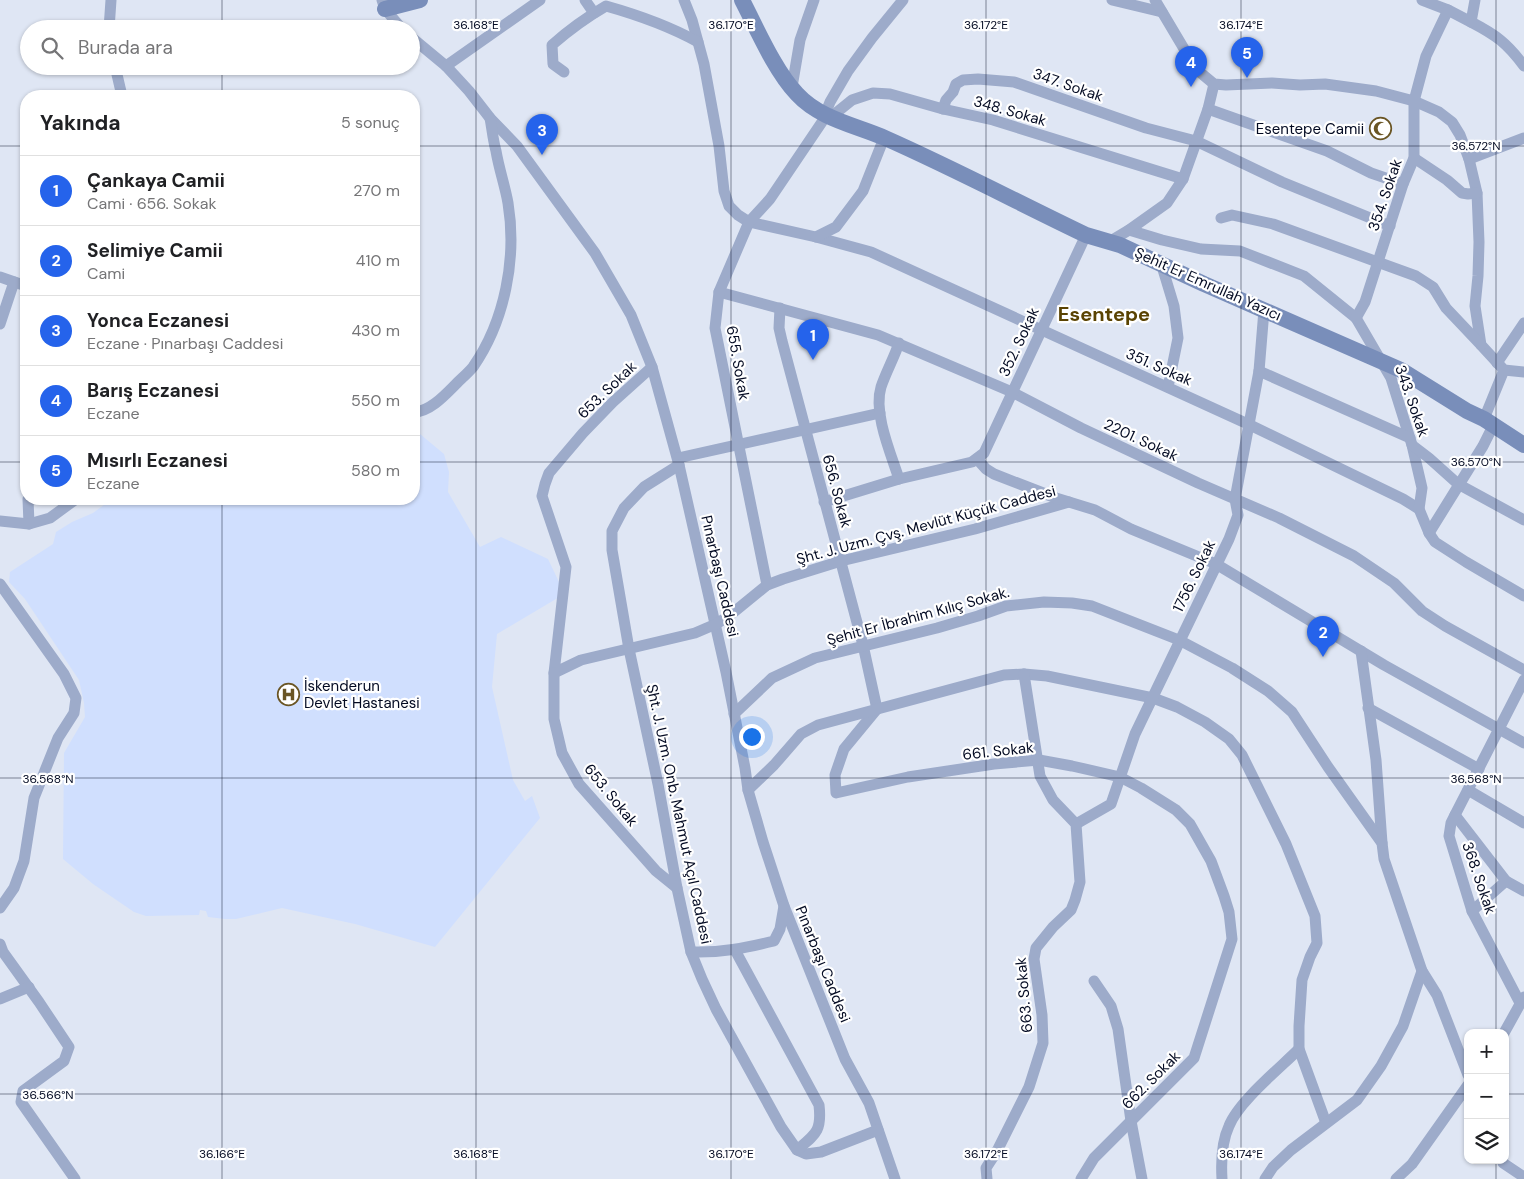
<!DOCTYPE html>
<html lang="tr">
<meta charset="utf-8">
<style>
:root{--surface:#fff;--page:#f6f6f6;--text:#202124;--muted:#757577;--line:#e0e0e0;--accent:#2563eb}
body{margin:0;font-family:"DM Sans",sans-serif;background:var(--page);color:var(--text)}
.controls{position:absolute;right:15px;bottom:15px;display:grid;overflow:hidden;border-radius:10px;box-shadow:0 1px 4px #0004}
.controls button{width:45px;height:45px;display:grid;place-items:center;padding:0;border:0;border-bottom:1px solid var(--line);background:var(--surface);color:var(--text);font:25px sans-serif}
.you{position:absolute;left:751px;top:736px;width:18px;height:18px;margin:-12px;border:4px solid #fff;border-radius:50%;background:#1a73e8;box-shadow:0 0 0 8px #1a73e833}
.badge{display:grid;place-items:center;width:32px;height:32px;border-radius:50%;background:var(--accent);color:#fff;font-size:16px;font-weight:700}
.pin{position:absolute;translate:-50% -41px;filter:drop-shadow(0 1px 2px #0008)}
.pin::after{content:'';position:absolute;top:26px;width:18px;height:15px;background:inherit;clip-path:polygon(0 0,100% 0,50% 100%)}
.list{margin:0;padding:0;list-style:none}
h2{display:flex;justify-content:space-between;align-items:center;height:65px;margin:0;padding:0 20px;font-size:21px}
h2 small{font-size:16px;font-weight:400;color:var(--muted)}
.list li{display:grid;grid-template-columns:32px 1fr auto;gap:15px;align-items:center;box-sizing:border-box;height:70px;padding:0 20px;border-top:1px solid var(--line)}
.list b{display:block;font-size:19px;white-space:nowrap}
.list p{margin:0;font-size:16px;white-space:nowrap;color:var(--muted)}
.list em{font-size:16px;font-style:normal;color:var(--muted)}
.icon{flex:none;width:28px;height:28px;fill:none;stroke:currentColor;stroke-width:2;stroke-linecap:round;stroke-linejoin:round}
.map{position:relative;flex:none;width:1524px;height:1179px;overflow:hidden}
.search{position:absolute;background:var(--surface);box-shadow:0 1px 4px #0004;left:20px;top:20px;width:400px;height:55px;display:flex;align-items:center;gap:12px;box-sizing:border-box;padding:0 18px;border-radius:28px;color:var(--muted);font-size:19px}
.panel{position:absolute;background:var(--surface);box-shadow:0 1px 4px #0004;left:20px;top:90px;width:400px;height:415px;border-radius:20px}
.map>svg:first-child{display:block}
.built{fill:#d0dffe}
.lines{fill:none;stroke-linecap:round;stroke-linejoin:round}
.street{stroke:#9dabca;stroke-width:11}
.secondary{stroke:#798eba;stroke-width:16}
.ticks{fill:none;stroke:#030a22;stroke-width:1;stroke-opacity:0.45}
.labels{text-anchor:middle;stroke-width:4.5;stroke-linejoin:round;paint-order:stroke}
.street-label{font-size:15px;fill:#030a22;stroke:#fff}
.poi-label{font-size:15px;fill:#030a22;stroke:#fff;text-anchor:end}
.district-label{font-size:20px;font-weight:bold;fill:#5a4302;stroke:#fff}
.ticks-label{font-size:12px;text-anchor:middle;fill:#030a22;stroke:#fff;stroke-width:4.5;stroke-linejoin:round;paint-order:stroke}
</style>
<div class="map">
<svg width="1524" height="1179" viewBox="0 0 1524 1179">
<rect width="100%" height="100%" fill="#dfe6f4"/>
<polygon class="built" points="414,429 444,454 449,472 448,492 480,547 501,537 548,559 559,582 561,596 497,634 492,687 513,780 525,801 532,796 540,818 435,947 355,924 282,908 236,919 225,919 208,917 206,911 200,910 199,915 146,916 134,912 93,884 63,859 64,753 85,717 84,703 79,680 25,599 9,582 10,572 53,544 56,532 72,522 93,513 112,499 414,499"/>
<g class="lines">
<g class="street">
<polyline points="382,0 385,9 402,29"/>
<polyline points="585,0 594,13"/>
<polyline points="684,0 692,20 704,64 719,146 724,191 729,206 738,215 749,222 816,237 871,252 1250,425 1403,499 1419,509 1429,533 1435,542 1466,562 1524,596"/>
<polyline points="1112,0 1162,12"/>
<polyline points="1155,0 1196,69 1214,84 1226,85 1272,83 1300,85 1325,84 1376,91 1414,101 1439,112 1452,122 1460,135 1469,159 1477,193 1479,242 1478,276 1475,306 1481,345 1504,370 1524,372"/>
<polyline points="1422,0 1448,10"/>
<path d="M1471,22c25,13 36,21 53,44"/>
<polyline points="109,29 111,0"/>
<polyline points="411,37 446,66 469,91 490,118 517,146 595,253 631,315 652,367 679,465 726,672 745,768 748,790 763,842 784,906 845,1059 869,1103 895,1179"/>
<polyline points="115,66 122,96"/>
<polyline points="446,66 540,0"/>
<path d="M564,72l-11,-8 -1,-19c17,-15 35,-28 54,-39 32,9 63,20 92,36"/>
<polyline points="792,87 800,40 814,0"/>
<polyline points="943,109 946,100 953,92 956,84 963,80 978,79 1014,82 1146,128 1196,141 1282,182 1390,226"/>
<polyline points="1208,109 1327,151 1371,173 1403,184"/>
<polyline points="831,117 852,100 873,93 890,94 943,109 993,120 1183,179"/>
<polyline points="1414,158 1447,180 1462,193 1468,194 1477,193"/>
<polyline points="1469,159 1524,138"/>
<polyline points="1221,218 1232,215 1273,224 1416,276 1433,287 1446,308 1481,345"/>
<polyline points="1129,230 1162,240 1201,249 1240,251 1304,276 1356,318 1391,378 1412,445 1422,488 1419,509"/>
<polyline points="816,237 836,227 863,191 884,138"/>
<polyline points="1109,242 1129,230 1167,203 1183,179 1208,109 1214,84"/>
<polyline points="1161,263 1174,306 1178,338 1168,387"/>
<polyline points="0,277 26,286"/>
<polyline points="719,292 878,335 1012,392 1081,428 1198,483 1279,518 1354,556 1394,583 1422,611 1445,626 1524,670"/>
<polyline points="780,308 779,328 782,341 863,645 877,709 844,749 835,775 836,793 908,777 994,764 1039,760 1072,766 1120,777 1141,788 1176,810 1190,824 1211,861 1224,896 1229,912 1232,939 1194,1058 1094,1158 1081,1179"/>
<polyline points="1356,318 1365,302 1403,184 1414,158 1414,101 1426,56 1448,10 1471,22 1475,0"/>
<polyline points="0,324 14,282"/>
<polyline points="1497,363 1524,323"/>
<polyline points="652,367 613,402 583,433 549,473 545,484 542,496 566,567 554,673 581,660 695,633 716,624 729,616 767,585 783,579 841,561 975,529 1069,502"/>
<polyline points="1259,371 1410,438"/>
<path d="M414,412c16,0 32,-18 43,-29 5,-5 11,-10 16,-16 32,-46 44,-109 35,-164 -3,-17 -9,-34 -12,-52 -3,-11 -4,-22 -6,-33"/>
<polyline points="1484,419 1504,370"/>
<polyline points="1412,445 1429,458 1458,484 1524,520"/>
<polyline points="678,458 880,413"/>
<polyline points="977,459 986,469 994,474 1056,498 1095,510 1131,529 1216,564 1384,665 1524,743"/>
<polyline points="679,465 644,487 624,508 612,531 612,550 629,649 658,784 677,888 691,952 702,979 716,1009 781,1127 797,1150 806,1154 821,1152 878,1130"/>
<path d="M899,479c-8,-25 -26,-66 -18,-92 5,-15 13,-29 18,-44"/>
<polyline points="28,499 29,524"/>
<polyline points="824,502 899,479 972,462 984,453 1086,235"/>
<polyline points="0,521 29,524 50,518 76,499"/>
<polyline points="1429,533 1483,446 1493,426"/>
<polyline points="0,584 64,674 76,698 74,713 58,738 34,798 24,861 14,888 0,908"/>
<polyline points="767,585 715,328 719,292 749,222 770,199 822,122 830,102 848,71 872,38 903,0"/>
<polyline points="1361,651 1376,760 1382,843"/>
<polyline points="554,673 554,719 562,753 579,784 656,871 677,888"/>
<polyline points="1368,708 1479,769"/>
<polyline points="734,714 772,678 815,658 937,628 978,616 1006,606 1044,602 1072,603 1092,606 1179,640 1232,668 1268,691 1292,712 1328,767 1382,843 1384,859 1422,971 1437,995 1468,1075"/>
<polyline points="748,790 774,765 801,734 818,725 1004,675 1024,674 1047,676 1153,698 1177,707 1205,722 1229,739 1242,755 1286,844 1315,916 1317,943 1310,957 1302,980 1299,1026 1299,1049 1326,1123"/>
<polyline points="1468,790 1524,823"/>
<polyline points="1455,815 1506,881 1524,891"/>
<polyline points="1076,824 1111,804 1135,734 1229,539 1238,515 1235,499 1259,371 1264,310"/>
<polyline points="1472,911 1506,881"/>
<polyline points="0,944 3,952 39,1002 69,1047 64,1061 23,1091 21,1102 75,1179"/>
<path d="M735,950l84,155c3,26 -3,29 -22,45"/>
<path d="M691,952c30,1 54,-4 83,-11l6,-12 4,-23"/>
<polyline points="1094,981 1111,1006 1118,1029 1131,1121 1142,1179"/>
<polyline points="0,999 29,987"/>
<polyline points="1520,1003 1472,911 1449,836 1451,823 1455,815 1524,680"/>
<polyline points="1504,1033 1524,997"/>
<polyline points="1503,1163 1524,1177"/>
<polyline points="987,1179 986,1168 997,1151 1029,1087 1043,1043 1042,1015 1034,959 1036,948 1053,927 1071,910 1075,900 1080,882 1076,824 1053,800 1040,776 1024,674"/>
<path d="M1222,1179c-1,-17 0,-38 7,-53 9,-24 51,-58 70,-77"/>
<polyline points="1265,1179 1273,1167 1291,1150 1357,1100 1381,1066 1403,1026 1422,971"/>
<polyline points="1396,1179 1412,1164 1468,1085"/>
</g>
<g class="secondary">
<path d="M742,0c15,29 33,71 55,94 23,25 58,31 88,44 68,30 134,65 201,97l34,10 84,39 197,86 66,41 17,8 40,26"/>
<polyline points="385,9 420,0"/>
</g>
</g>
<path class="ticks" d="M222,0v29M476,0v1179M731,0v1179M986,0v1179M1241,0v1179M1496,0v1033M222,66v30M0,146h26M414,146h1110M0,462h26M414,462h1110M222,499v680M0,778h1524M0,1094h1468M1505,1094h19M1496,1160v19"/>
<defs>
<symbol id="mosque-ring" viewBox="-11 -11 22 22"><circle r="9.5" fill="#fff" stroke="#6a5524" stroke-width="1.5"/><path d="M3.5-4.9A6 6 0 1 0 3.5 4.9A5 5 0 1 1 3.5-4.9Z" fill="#6a5524"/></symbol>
<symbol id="hospital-ring" viewBox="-11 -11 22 22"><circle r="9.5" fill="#fff" stroke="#6a5524" stroke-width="1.5"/><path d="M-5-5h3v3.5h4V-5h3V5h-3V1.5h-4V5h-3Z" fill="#6a5524"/></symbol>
</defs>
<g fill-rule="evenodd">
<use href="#mosque-ring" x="1368" y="116" width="25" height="25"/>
<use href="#hospital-ring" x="276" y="682" width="25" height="25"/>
</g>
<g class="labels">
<g class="street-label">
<text transform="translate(1068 85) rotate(19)" y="5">347. Sokak</text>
<text transform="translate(1010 111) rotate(16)" y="5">348. Sokak</text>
<text transform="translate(1385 195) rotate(-71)" y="5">354. Sokak</text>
<text transform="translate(1208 284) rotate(24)" y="5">Şehit Er Emrullah Yazıcı</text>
<text transform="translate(1019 342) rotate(-65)" y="5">352. Sokak</text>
<text transform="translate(738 363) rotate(80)" y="5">655. Sokak</text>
<text transform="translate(1159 367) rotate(24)" y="5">351. Sokak</text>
<text transform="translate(607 390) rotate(-44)" y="5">653. Sokak</text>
<text transform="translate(1412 401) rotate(71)" y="5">343. Sokak</text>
<text transform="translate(1141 440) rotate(25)" y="5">2201. Sokak</text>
<text transform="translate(837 491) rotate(75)" y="5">656. Sokak</text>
<text transform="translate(926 525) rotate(-15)" y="5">Şht. J. Uzm. Çvş. Mevlüt Küçük Caddesi</text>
<text transform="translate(720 576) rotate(77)" y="5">Pınarbaşı Caddesi</text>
<text transform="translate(1194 576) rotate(-64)" y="5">1756. Sokak</text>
<text transform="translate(918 616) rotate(-15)" y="5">Şehit Er İbrahim Kılıç Sokak.</text>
<text transform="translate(998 751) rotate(-6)" y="5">661. Sokak</text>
<text transform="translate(611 795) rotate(51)" y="5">653. Sokak</text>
<text transform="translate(679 814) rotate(78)" y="5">Şht. J. Uzm. Onb. Mahmut Açıl Caddesi</text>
<text transform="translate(1479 878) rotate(71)" y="5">368. Sokak</text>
<text transform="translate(823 964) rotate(68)" y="5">Pınarbaşı Caddesi</text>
<text transform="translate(1024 995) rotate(-95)" y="5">663. Sokak</text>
<text transform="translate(1151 1080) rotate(-45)" y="5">662. Sokak</text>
</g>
<g class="poi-label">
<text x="1364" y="134">Esentepe Camii</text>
<text x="304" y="691" text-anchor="start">İskenderun<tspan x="304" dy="17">Devlet Hastanesi</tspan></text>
</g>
<g class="district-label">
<text x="1104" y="321">Esentepe</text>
</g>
</g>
<g class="ticks-label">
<text x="476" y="29">36.168°E</text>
<text x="731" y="29">36.170°E</text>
<text x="986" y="29">36.172°E</text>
<text x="1241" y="29">36.174°E</text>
<text x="1476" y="150">36.572°N</text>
<text x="1476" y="466">36.570°N</text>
<text x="48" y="783">36.568°N</text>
<text x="1476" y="783">36.568°N</text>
<text x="48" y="1099">36.566°N</text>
<text x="222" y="1158">36.166°E</text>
<text x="476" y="1158">36.168°E</text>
<text x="731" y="1158">36.170°E</text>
<text x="986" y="1158">36.172°E</text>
<text x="1241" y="1158">36.174°E</text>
</g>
</svg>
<div class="controls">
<button>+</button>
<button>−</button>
<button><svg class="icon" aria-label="layers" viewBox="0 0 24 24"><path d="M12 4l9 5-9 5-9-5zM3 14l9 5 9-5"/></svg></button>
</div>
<div class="you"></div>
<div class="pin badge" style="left:813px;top:360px">1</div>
<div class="pin badge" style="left:1323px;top:657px">2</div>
<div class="pin badge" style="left:542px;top:155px">3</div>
<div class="pin badge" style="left:1191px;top:87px">4</div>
<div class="pin badge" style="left:1247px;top:78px">5</div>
<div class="search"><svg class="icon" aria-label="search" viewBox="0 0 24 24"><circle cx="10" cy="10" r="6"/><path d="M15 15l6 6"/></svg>Burada ara</div>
<section class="panel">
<h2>Yakında<small>5 sonuç</small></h2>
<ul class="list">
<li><span class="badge">1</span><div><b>Çankaya Camii</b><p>Cami · 656. Sokak</p></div><em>270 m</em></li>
<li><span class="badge">2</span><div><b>Selimiye Camii</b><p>Cami</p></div><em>410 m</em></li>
<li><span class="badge">3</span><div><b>Yonca Eczanesi</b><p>Eczane · Pınarbaşı Caddesi</p></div><em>430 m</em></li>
<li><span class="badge">4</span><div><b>Barış Eczanesi</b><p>Eczane</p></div><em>550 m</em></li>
<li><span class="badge">5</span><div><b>Mısırlı Eczanesi</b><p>Eczane</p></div><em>580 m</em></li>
</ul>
</section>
</div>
